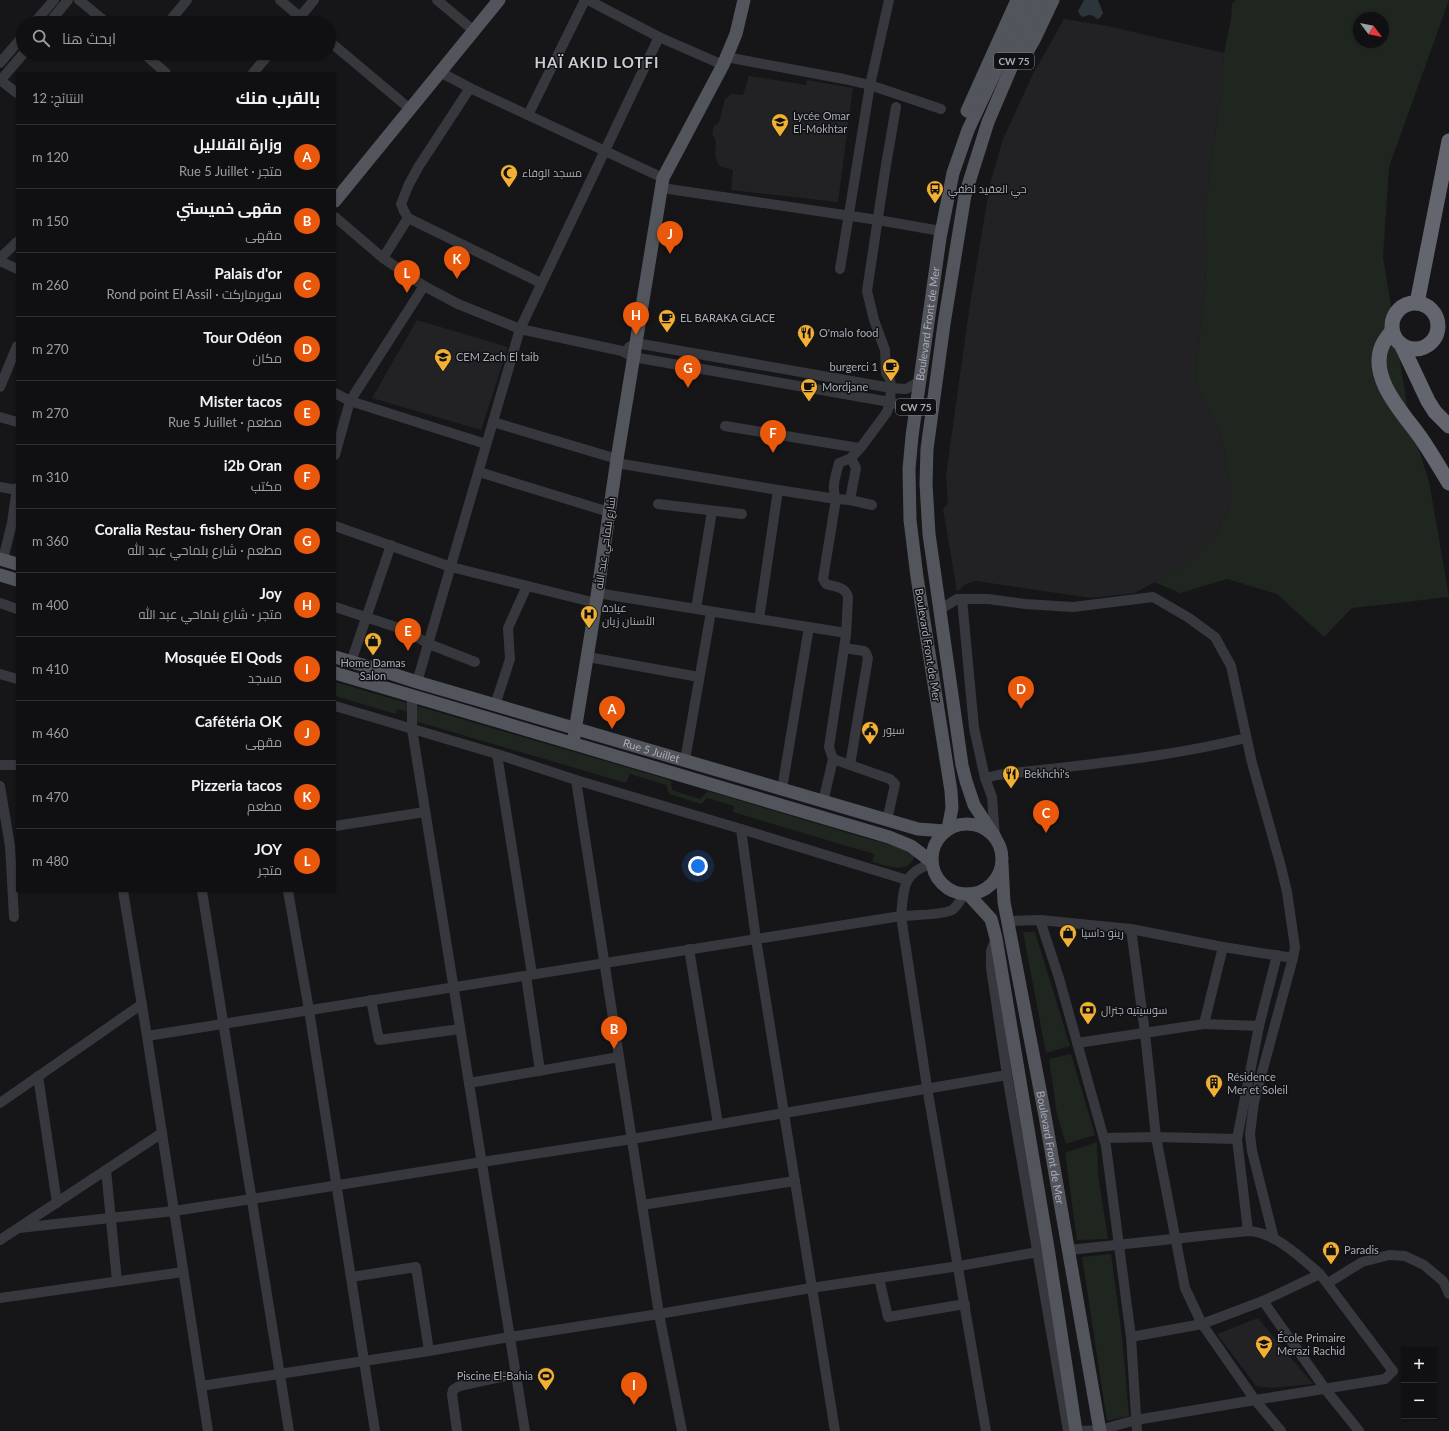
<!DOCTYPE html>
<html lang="ar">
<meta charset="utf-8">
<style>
:root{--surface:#101012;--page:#1e1e20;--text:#f1f3f6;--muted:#9c9d9f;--line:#303032;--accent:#ea580c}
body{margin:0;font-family:Lato,Cairo,sans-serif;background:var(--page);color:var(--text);direction:rtl}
.controls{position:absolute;right:12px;bottom:12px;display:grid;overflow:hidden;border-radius:0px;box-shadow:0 1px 3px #0004}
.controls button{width:36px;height:36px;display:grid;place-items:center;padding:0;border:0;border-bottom:1px solid var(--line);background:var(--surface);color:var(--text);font:20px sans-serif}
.compass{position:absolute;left:1353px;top:12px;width:36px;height:36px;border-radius:50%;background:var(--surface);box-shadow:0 1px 3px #0004;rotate:122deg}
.you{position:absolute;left:698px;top:866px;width:14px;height:14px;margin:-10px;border:3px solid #fff;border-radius:50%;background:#1a73e8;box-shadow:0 0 0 6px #1a73e833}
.badge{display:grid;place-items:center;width:26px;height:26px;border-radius:50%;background:var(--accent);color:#fff;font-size:13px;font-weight:700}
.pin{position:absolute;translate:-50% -33px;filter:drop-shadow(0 1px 2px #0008)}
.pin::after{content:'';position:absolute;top:21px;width:14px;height:12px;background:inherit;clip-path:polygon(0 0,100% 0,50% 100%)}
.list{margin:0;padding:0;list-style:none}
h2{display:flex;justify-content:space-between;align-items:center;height:52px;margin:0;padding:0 16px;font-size:17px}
h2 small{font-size:13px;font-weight:400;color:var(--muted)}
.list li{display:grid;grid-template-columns:26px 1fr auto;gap:12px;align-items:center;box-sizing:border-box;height:64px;padding:0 16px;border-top:1px solid var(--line)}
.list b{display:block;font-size:15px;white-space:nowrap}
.list p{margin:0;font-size:13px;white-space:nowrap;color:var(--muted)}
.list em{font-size:13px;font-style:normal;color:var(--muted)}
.icon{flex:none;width:22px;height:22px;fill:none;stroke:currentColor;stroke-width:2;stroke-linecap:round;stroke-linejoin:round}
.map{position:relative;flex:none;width:1449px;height:1431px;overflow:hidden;direction:ltr}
.search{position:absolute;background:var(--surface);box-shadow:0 1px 3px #0004;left:16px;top:16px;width:320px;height:44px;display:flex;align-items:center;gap:10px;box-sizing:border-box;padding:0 14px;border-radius:22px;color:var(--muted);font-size:15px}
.panel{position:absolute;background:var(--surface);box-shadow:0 1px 3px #0004;left:16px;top:72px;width:320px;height:820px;border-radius:0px;direction:rtl}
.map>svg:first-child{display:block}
.built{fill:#222225}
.green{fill:#1e261f;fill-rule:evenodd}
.water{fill:#2c353c}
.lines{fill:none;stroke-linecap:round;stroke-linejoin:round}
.minor{stroke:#37383d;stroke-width:10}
.major{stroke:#53555c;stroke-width:13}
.highway{stroke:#63666e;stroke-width:15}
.labels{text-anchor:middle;stroke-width:3;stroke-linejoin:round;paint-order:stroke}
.shield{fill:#111113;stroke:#7b7e86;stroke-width:1}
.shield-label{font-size:10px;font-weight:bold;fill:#a8adb8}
.poi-label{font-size:11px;fill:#a8adb8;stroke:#111113;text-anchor:start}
.street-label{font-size:11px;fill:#a8adb8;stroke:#111113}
.district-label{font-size:15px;font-weight:bold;letter-spacing:1px;fill:#c9ccd4;stroke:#111113}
</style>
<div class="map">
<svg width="1449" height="1431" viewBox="0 0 1449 1431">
<rect width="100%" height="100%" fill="#161618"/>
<g class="built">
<polygon points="1064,19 1107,26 1224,53 1222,91 1219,106 1204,218 1207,248 1205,287 1196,369 1197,388 1221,433 1231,490 1231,506 1213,538 1187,564 1135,593 1091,598 976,581 966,584 957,592 943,509 948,503 946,475 970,304 990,184 1003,139 1033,74"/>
<polygon points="749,76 806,85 807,80 853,88 838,202 731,190 733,170 719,166 715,156 716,141 712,134 714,126 719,122 725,99 732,94 743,95"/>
<polygon points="417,320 508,347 481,430 372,398"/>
<polygon points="1258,1318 1313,1384 1271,1388 1256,1386 1217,1334"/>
</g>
<g class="green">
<path d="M1235,0h214l-60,167 -6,90 27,166 19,58 20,116 -97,11 -28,29 -47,-43 -50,-15 -47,14 -26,-11 33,-18 26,-26 18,-32v-16l-10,-57 -24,-45 -1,-19 9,-82 2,-39 -3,-30 15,-112 3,-15 2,-38 7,-34 1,-15zM1359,18h24v24h-24z"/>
<path d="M335,682l328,96 8,3 1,9 28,9 8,-8 160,48c18,4 32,7 47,17 -7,19 -27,10 -43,6l2,-8 -141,-42 1,-6 -27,-8 -6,6 -32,-10 -3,-9 -36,-11 -4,9 -211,-62 1,-7 -19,-5 -1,5 -61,-18z"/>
<polygon points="1023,932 1035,932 1070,1046 1046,1053"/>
<polygon points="1071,1054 1095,1135 1066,1144 1057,1115 1049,1059"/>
<polygon points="1097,1142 1098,1174 1108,1239 1077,1240 1065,1153"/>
<polygon points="1111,1254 1122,1336 1129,1416 1107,1421 1082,1257"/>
</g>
<path class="water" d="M1084,0h14l5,13 -3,5 -3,1c-5,-5 -8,-5 -14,-2l-3,-2 -2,-4z"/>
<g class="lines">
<g class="minor">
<polyline points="79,0 107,23"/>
<polyline points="280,0 307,23"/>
<polyline points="437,0 474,31"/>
<polyline points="588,0 659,37 723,65"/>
<polyline points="34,23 54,0"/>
<polyline points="49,23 68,0"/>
<polyline points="168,23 187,0"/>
<polyline points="295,23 314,0"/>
<polyline points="329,41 410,109"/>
<polyline points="143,53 166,73"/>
<polyline points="726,57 844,79 870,85 941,109"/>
<polyline points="0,63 23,36"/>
<polyline points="440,72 470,88 663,178"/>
<polyline points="253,73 270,53"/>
<polyline points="0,80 17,93"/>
<polyline points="0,81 24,53"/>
<polyline points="470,88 419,166 409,184 401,204 404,211 408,218 541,283"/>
<polyline points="528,115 585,0"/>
<polyline points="662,188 878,220 941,231"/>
<path d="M335,217l48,41 41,28 34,18 62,25 102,22 11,6 257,45c10,3 17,6 25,14"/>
<polyline points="0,258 17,242"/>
<polyline points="383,258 408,218"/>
<polyline points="0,261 17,269"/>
<polyline points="840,269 870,85 889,0"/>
<polyline points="629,347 636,343 891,388 906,389 920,381"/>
<polyline points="0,387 17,346"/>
<polyline points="335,393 350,401 486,444"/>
<polyline points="0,417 17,422"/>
<polyline points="493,422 617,459"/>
<polyline points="725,426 859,448"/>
<polyline points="335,455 350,401 424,286"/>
<polyline points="616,463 778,490 836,499 850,500 856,468 851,458"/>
<polyline points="479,472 609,512"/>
<polyline points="0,487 17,490"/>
<polyline points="850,500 872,505"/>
<polyline points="658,504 742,514"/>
<polyline points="335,526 451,567 596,603"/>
<polyline points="3,559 12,523 17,488"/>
<polyline points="597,593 846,633"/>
<polyline points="962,599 974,728 985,778"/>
<polyline points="0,603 17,609"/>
<polyline points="335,607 405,630 429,644 475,662"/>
<polyline points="696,609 712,511"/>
<polyline points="941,609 957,599 988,599 1025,604 1073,607 1153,597 1189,618 1215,637 1231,666 1252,763 1280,863 1287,892 1295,947 1293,958 1223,947 1131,929"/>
<polyline points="759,619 778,490"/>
<polyline points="844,648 864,651 866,653 868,658 850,765"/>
<polyline points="588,657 699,677"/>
<polyline points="351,662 391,545"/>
<polyline points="0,674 17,679"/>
<polyline points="417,682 520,329 659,37"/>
<polyline points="412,696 412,729 525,1431"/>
<polyline points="495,705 510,659 508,628 527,586"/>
<polyline points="335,706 497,754 576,780 741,829 907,880"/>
<polyline points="497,754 532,974"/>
<polyline points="833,759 890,779 895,784 894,789 887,820"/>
<polyline points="685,760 711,612"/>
<polyline points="0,765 17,765"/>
<polyline points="576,780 659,1314 682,1431"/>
<polyline points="0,786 10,846 14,917"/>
<polyline points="782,789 809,627"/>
<path d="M823,802l10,-43 -4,-12 17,-112 2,-37c-1,-11 -13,-11 -22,-14l-3,-5 13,-80c-5,-12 0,-24 3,-36l12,-5 11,-12 25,-34 3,-10 1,-14 -1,-9 -4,-6 -1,-23 -11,-30 -7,-29 18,-120 11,-64"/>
<polyline points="335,826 425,812"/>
<polyline points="741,829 756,939 835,1431"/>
<path d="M995,837l-3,-40 -7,-19 13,-3c83,-10 167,-17 248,-37"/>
<path d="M932,863c-30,11 -28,24 -31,53l26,171 59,344"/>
<polyline points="123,891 147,1036 208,1431"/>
<polyline points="202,891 289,1431"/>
<polyline points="288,891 309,1010 375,1431"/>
<polyline points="1040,920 1131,929 1145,1033 1156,1137 1185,1288 1202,1324 1255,1400 1281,1431"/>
<polyline points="1008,921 1040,920 1059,978 1106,1146 1131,1337 1137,1431"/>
<polyline points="996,938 991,951 991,968 1007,1075 1068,1431"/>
<polyline points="1223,947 1204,1024 1259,1026 1277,955"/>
<polyline points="689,949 718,1124"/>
<polyline points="526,976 540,1071"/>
<polyline points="371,1000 379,1040 460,1029"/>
<path d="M147,1036l754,-120c12,-1 42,-1 51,-6 6,-4 9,-11 12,-16"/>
<polyline points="1077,1043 1204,1024"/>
<polyline points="38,1076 57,1203"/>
<polyline points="469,1083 619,1057"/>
<polyline points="0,1103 142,1004"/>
<polyline points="1104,1138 1156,1137 1237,1139 1259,1026"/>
<polyline points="1237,1139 1248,1231"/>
<polyline points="106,1170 117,1281"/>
<polyline points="642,1205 795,1181"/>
<polyline points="19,1228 174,1211 252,1199 482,1162 632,1139 1007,1075"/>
<polyline points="1274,1239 1252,1151 1250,1134 1254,1102 1293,958"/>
<polyline points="0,1240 162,1133"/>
<path d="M1069,1250l179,-19c27,1 52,26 72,43"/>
<polyline points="351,1277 416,1267 429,1351"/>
<polyline points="879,1278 888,1317 965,1304"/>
<polyline points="1328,1283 1362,1262 1389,1255 1405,1256 1424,1265 1443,1281 1449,1294"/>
<polyline points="0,1298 183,1272"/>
<polyline points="1263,1301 1326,1390 1359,1431"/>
<polyline points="201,1386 429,1351 510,1337 659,1314 811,1288 959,1266 1038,1252"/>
<polyline points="457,1431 452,1394 453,1390 459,1386 516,1374"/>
<polyline points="1080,1431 1100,1430 1136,1420 1255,1400 1385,1379 1393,1371 1320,1274 1263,1301 1202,1324 1131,1337"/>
</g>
<g class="major">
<polyline points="1022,61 1035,38 1053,0"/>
<polyline points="967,111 1017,0"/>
<polyline points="335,201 499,0"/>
<polyline points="0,559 17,564"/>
<polyline points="0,575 17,580"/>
<path id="s1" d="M335,657l48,14 34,11 501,147 27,2"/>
<polyline points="335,673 889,837 911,846 932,862"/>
<polyline points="573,743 596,603 617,459 663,178 723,65 736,34 744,0"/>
<circle cx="967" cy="859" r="35"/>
<path id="s2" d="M948,829l4,-21 -1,-17 -34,-214 -7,-57 -1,-51 3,-33 28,-198 13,-65 15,-43 61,-130"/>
<polyline points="995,837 974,805 966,781 962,765 929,534 926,484 927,449 944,324 965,195 988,122 1040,0"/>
<path id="s3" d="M1002,864l2,38 41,214 55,315"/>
<polyline points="968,894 991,919 996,938 1048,1248 1076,1431"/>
</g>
<g class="highway">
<circle cx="1415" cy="326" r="23"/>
<polyline points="1417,303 1449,141"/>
<path d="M1392,331c-4,5 -8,10 -10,15 -13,31 19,65 36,88 11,15 21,33 31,49"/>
<polyline points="1402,346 1428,401 1435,412 1449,426"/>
</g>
</g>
<defs>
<symbol id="school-pin" viewBox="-11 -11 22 30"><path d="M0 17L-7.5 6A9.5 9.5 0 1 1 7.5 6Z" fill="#f2b134" stroke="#111113"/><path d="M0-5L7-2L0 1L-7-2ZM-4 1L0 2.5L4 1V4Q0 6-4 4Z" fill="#111"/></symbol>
<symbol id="mosque-pin" viewBox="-11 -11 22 30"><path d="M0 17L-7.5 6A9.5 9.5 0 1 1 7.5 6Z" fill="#f2b134" stroke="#111113"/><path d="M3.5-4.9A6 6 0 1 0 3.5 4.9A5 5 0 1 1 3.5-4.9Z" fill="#111"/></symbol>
<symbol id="bus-pin" viewBox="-11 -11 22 30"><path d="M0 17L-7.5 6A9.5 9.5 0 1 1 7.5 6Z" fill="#f2b134" stroke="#111113"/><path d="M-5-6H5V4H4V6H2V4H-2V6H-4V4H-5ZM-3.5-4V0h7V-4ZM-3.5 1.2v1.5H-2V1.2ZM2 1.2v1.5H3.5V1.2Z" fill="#111"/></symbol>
<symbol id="cafe-pin" viewBox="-11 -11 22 30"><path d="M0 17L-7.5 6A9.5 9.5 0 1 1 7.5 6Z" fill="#f2b134" stroke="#111113"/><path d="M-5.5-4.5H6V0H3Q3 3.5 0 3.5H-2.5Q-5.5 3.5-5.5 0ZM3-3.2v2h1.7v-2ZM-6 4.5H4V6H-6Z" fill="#111"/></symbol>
<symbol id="restaurant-pin" viewBox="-11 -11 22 30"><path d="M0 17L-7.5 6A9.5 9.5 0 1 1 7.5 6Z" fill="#f2b134" stroke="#111113"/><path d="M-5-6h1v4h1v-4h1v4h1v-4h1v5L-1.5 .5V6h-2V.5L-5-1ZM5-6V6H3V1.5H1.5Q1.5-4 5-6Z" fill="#111"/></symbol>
<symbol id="hospital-pin" viewBox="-11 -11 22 30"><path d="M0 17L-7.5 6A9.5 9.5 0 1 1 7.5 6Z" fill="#f2b134" stroke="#111113"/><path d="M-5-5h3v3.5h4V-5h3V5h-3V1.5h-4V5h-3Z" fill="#111"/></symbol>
<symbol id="shop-pin" viewBox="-11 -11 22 30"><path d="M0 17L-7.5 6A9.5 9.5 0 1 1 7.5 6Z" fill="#f2b134" stroke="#111113"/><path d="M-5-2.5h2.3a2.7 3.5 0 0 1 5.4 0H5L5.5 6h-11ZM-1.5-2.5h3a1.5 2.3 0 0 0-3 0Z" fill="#111"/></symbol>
<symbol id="civic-pin" viewBox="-11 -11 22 30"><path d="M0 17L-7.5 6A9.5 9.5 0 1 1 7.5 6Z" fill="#f2b134" stroke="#111113"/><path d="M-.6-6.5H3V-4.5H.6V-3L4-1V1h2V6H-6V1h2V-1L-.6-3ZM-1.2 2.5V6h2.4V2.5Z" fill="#111"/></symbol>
<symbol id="bank-pin" viewBox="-11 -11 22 30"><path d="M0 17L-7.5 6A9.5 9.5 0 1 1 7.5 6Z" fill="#f2b134" stroke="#111113"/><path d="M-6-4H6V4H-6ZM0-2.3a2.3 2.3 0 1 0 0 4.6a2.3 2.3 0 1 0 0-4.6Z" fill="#111"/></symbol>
<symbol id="building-pin" viewBox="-11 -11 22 30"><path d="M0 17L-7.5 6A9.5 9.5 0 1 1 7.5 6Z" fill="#f2b134" stroke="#111113"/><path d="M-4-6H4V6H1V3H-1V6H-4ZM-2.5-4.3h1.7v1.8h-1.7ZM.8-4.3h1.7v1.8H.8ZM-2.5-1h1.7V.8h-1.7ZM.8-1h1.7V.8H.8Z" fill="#111"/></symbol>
<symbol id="stadium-pin" viewBox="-11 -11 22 30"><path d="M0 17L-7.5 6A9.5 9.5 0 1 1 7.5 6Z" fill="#f2b134" stroke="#111113"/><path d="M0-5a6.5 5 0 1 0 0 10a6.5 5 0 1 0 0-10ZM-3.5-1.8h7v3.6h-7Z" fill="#111"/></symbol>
</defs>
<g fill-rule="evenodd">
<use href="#school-pin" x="770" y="112" width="20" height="27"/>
<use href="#mosque-pin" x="499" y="163" width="20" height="27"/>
<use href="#bus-pin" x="925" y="179" width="20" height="27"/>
<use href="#cafe-pin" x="657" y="308" width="20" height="27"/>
<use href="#restaurant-pin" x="796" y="323" width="20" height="27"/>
<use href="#school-pin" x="433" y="347" width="20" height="27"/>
<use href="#cafe-pin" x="881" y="357" width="20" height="27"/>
<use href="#cafe-pin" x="799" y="377" width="20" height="27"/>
<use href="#hospital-pin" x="579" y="604" width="20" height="27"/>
<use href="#shop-pin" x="363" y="631" width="20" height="27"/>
<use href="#civic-pin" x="860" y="720" width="20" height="27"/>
<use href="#restaurant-pin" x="1001" y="764" width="20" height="27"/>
<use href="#shop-pin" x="1058" y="923" width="20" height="27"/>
<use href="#bank-pin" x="1078" y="1000" width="20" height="27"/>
<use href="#building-pin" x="1204" y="1073" width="20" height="27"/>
<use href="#shop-pin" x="1321" y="1240" width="20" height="27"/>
<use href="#school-pin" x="1254" y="1334" width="20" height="27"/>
<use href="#stadium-pin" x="536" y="1366" width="20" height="27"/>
</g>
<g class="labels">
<g class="shield">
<rect x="994" y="53" width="40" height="16" rx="3"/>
<rect x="896" y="399" width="40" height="16" rx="3"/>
</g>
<g class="shield-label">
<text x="1014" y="65">CW 75</text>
<text x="916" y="411">CW 75</text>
</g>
<g class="poi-label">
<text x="793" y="120">Lycée Omar<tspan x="793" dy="13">El-Mokhtar</tspan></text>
<text x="522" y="177">مسجد الوفاء</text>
<text x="948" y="193">حي العقيد لطفي</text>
<text x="680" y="322">EL BARAKA GLACE</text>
<text x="819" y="337">O'malo food</text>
<text x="456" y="361">CEM Zach El taib</text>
<text x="878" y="371" text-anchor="end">burgerci 1</text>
<text x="822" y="391">Mordjane</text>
<text x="602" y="612">عيادة<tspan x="602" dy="13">الأسنان زيان</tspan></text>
<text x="373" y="667" text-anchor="middle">Home Damas<tspan x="373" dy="13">Salon</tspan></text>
<text x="883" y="734">سيور</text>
<text x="1024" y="778">Bekhchi's</text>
<text x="1081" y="937">رينو داسيا</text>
<text x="1101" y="1014">سوسيتيه جنرال</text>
<text x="1227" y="1081">Résidence<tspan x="1227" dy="13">Mer et Soleil</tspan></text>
<text x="1344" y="1254">Paradis</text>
<text x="1277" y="1342">École Primaire<tspan x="1277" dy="13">Merazi Rachid</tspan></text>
<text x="533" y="1380" text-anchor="end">Piscine El-Bahia</text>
</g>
<g class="street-label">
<text dy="4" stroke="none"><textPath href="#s2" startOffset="510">Boulevard Front de Mer</textPath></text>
<text transform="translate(605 543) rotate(-82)" y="4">شارع بلماحي عبد الله</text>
<text transform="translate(928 645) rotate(81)" y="4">Boulevard Front de Mer</text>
<text dy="4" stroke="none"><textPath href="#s1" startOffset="330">Rue 5 Juillet</textPath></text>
<text dy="4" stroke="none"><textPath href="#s3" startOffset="288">Boulevard Front de Mer</textPath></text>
</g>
<g class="district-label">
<text x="597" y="68">HAÏ AKID LOTFI</text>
</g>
</g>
</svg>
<div class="controls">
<button>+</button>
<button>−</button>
</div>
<svg class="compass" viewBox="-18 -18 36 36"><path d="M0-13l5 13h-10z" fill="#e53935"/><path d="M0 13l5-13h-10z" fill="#9c9d9f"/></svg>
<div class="you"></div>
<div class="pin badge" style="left:612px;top:729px">A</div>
<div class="pin badge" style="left:614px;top:1049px">B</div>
<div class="pin badge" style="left:1046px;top:833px">C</div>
<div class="pin badge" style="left:1021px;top:709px">D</div>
<div class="pin badge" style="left:408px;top:651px">E</div>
<div class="pin badge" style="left:773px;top:453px">F</div>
<div class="pin badge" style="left:688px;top:388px">G</div>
<div class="pin badge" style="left:636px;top:335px">H</div>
<div class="pin badge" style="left:634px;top:1405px">I</div>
<div class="pin badge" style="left:670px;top:254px">J</div>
<div class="pin badge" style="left:457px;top:279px">K</div>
<div class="pin badge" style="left:407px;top:293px">L</div>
<div class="search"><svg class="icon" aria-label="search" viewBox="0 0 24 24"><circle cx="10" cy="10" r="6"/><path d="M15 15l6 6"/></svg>ابحث هنا</div>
<section class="panel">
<h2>بالقرب منك<small>النتائج: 12</small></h2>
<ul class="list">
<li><span class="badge">A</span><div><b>وزارة القلاليل</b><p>متجر · Rue 5 Juillet</p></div><em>120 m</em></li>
<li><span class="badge">B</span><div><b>مقهى خميستي</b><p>مقهى</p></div><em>150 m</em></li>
<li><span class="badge">C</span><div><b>Palais d'or</b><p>سوبرماركت · Rond point El Assil</p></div><em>260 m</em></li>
<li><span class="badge">D</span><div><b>Tour Odéon</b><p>مكان</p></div><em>270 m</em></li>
<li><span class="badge">E</span><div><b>Mister tacos</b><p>مطعم · Rue 5 Juillet</p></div><em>270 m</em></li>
<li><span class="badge">F</span><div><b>i2b Oran</b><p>مكتب</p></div><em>310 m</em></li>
<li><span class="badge">G</span><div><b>Coralia Restau- fishery Oran</b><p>مطعم · شارع بلماحي عبد الله</p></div><em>360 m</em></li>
<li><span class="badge">H</span><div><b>Joy</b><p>متجر · شارع بلماحي عبد الله</p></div><em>400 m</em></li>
<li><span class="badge">I</span><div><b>Mosquée El Qods</b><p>مسجد</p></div><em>410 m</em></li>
<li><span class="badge">J</span><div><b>Cafétéria OK</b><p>مقهى</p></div><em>460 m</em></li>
<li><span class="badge">K</span><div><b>Pizzeria tacos</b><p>مطعم</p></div><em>470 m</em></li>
<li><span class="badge">L</span><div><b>JOY</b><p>متجر</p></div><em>480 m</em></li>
</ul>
</section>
</div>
